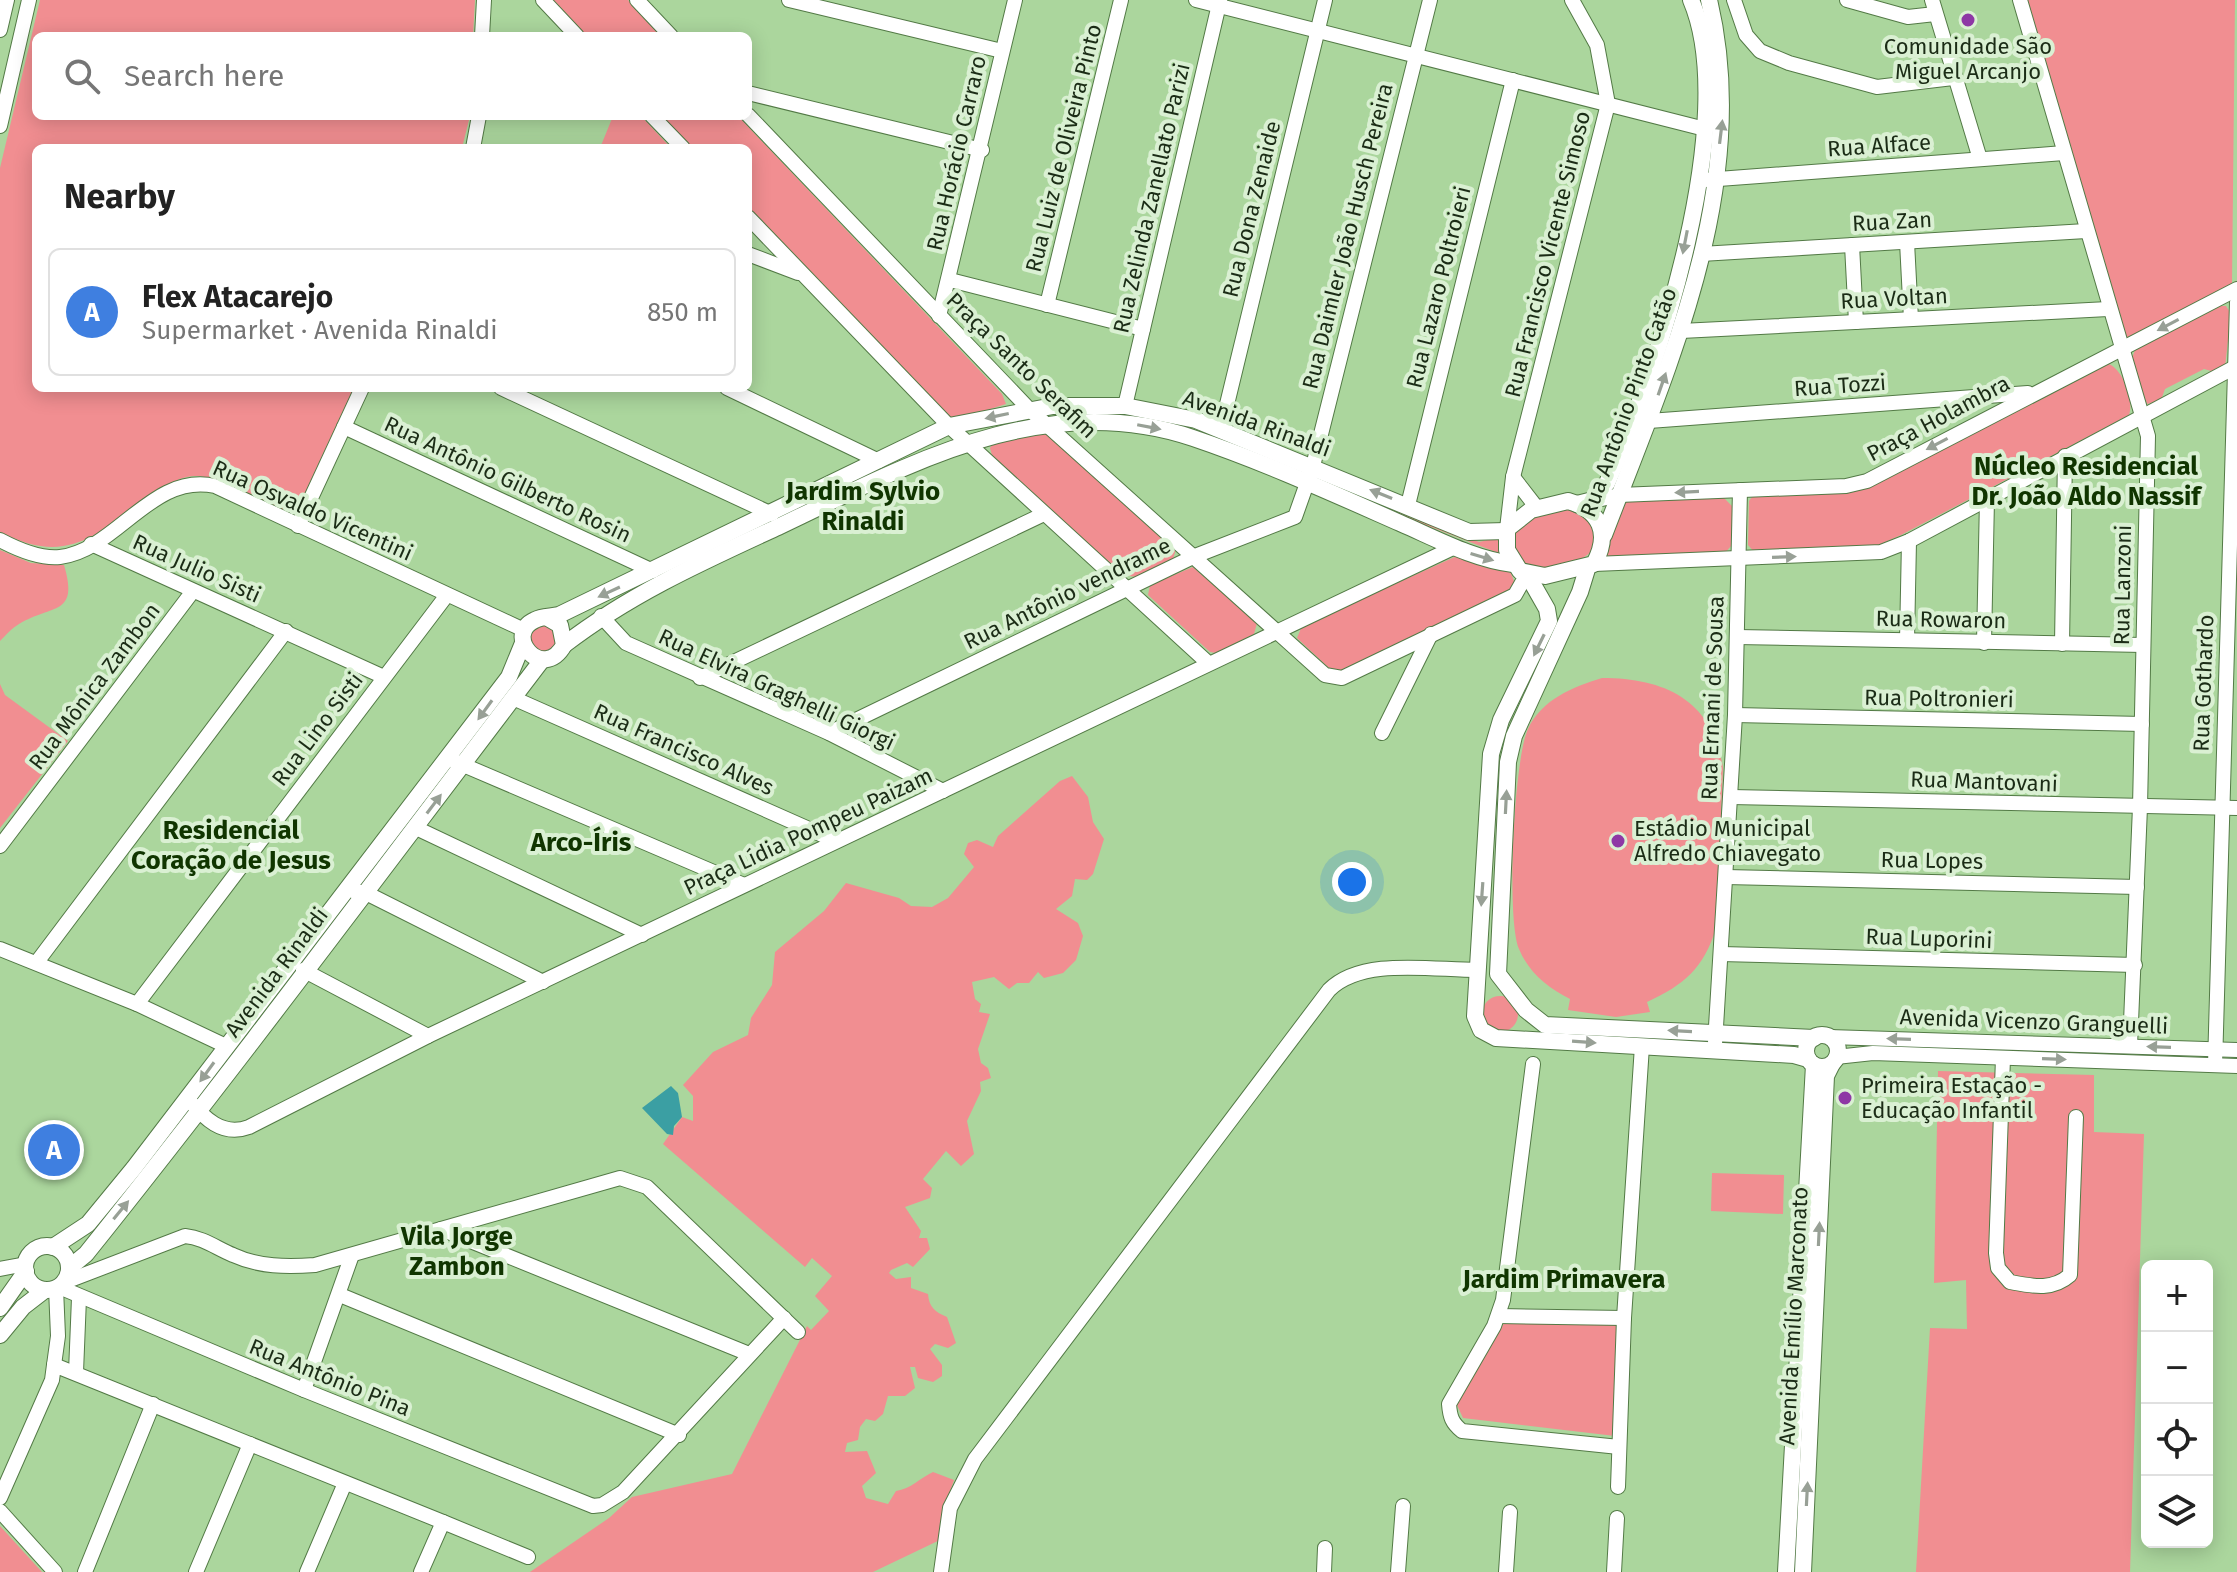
<!DOCTYPE html>
<meta charset="utf-8">
<style>
:root{--surface:#fff;--page:#f6f6f6;--text:#222;--muted:#767676;--line:#e0e0e0;--accent:#8e38a5}
body{margin:0;font-family:"Fira Sans",sans-serif;background:var(--page);color:var(--text)}
.controls{position:absolute;right:24px;bottom:24px;display:grid;overflow:hidden;border-radius:12px;box-shadow:0 4px 20px #0003}
.controls button{width:72px;height:72px;display:grid;place-items:center;padding:0;border:0;border-bottom:2px solid var(--line);background:var(--surface);color:var(--text);font:40px sans-serif}
.you{position:absolute;left:1352px;top:882px;width:28px;height:28px;margin:-20px;border:6px solid #fff;border-radius:50%;background:#1a73e8;box-shadow:0 0 0 12px #1a73e833}
.badge{display:grid;place-items:center;width:52px;height:52px;border-radius:50%;background:var(--accent);color:#fff;font-size:26px;font-weight:700}
.pin{position:absolute;translate:-50% -50%;border:4px solid #fff;box-shadow:0 2px 8px #0006}
.list{margin:0;padding:0;list-style:none}
h2{display:flex;justify-content:space-between;align-items:center;height:104px;margin:0;padding:0 32px;font-size:34px}
h2 small{font-size:26px;font-weight:400;color:var(--muted)}
.list li{display:grid;grid-template-columns:52px 1fr auto;gap:24px;align-items:center;box-sizing:border-box;height:128px;margin:0 16px 16px;padding:0 16px;border:2px solid var(--line);border-radius:12px}
.list b{display:block;font-size:30px;white-space:nowrap}
.list p{margin:0;font-size:26px;white-space:nowrap;color:var(--muted)}
.list em{font-size:26px;font-style:normal;color:var(--muted)}
.icon{flex:none;width:44px;height:44px;fill:none;stroke:currentColor;stroke-width:2;stroke-linecap:round;stroke-linejoin:round}
.map{position:relative;flex:none;width:2237px;height:1572px;overflow:hidden}
.search{position:absolute;background:var(--surface);box-shadow:0 4px 20px #0003;left:32px;top:32px;width:720px;height:88px;display:flex;align-items:center;gap:20px;box-sizing:border-box;padding:0 28px;border-radius:12px;color:var(--muted);font-size:30px}
.panel{position:absolute;background:var(--surface);box-shadow:0 4px 20px #0003;left:32px;top:144px;width:720px;height:248px;border-radius:12px}
.map>svg:first-child{display:block}
.green{fill:#f18e91}
.water{fill:#3b9fa3}
.lines{fill:none;stroke-linecap:round;stroke-linejoin:round}
.minor-casing{stroke:#537a46;stroke-width:16}
.major-casing{stroke:#537a46;stroke-width:18}
.minor{stroke:#fff;stroke-width:14}
.major{stroke:#fff;stroke-width:16}
.oneway{fill:#98a096}
.poi-dot{fill:#8e38a5;stroke:#daf0d3;stroke-width:3}
.labels{text-anchor:middle;stroke-width:8;stroke-linejoin:round;paint-order:stroke}
.poi-label{font-size:22px;fill:#1b2c16;stroke:#daf0d3;text-anchor:start}
.street-label{font-size:22px;fill:#1b2c16;stroke:#daf0d3}
.quarter-label{font-size:26px;font-weight:bold;fill:#103500;stroke:#daf0d3}
</style>
<div class="map">
<svg width="2237" height="1572" viewBox="0 0 2237 1572">
<rect width="100%" height="100%" fill="#abd69d"/>
<g class="green">
<path d="M40,0h435l-2,36h-437v80h434l-8,32h-426v240h318l-54,119 -13,7c-24,-11 -65,-37 -90,-38 -15,-1 -27,8 -39,16 -59,38 -86,77 -158,40v-364z"/>
<polygon points="551,0 628,0 662,36 585,36"/>
<polygon points="2025,0 2235,0 2232,284 2122,341"/>
<polygon points="613,116 641,116 671,148 600,148"/>
<polygon points="661,116 738,116 1002,394 1006,404 956,420 944,415 748,208 748,148 691,148"/>
<polygon points="2221,306 2226,306 2231,314 2225,367 2215,372 2204,369 2165,389 2161,400 2147,404 2131,361 2135,350"/>
<path d="M2109,364c15,7 25,36 20,51l-228,120 -25,11 -121,7 -7,-8 1,-44 3,-4 93,-6z"/>
<polygon points="1045,431 1176,549 1173,559 1137,577 1122,575 993,459 990,448 994,442"/>
<polygon points="1343,486 1479,542 1501,537 1501,554 1343,493 1340,489"/>
<polygon points="1723,497 1734,508 1732,545 1724,554 1607,558 1604,549 1623,504 1627,502"/>
<path d="M1574,508l20,11v30c-13,14 -50,30 -68,19 -5,-3 -10,-11 -14,-15l1,-20 17,-17z"/>
<path d="M0,550l31,13 33,2c15,51 -11,39 -45,59 -7,4 -13,11 -19,17z"/>
<polygon points="1459,555 1511,573 1516,587 1339,671 1330,669 1297,638 1302,626"/>
<polygon points="1193,567 1257,623 1254,634 1216,653 1210,652 1148,595 1150,585"/>
<polygon points="543,624 555,631 556,644 546,653 533,649 529,635"/>
<path d="M1602,678c64,0 111,23 121,90l-7,160c-12,40 -32,57 -69,74l3,10 -34,5 -48,-7 2,-11c-22,-11 -41,-26 -51,-50 -13,-31 -5,-190 9,-220 14,-30 45,-42 74,-51z"/>
<polygon points="0,684 5,695 68,741 0,828"/>
<path d="M1072,776l16,21 5,25 11,17 -11,35 -6,6 -12,-1 -3,17 -16,13 22,14 5,13 -7,24 -13,13 -19,5 -6,-6 -9,11h-12l-8,6 -15,-12 -22,5 3,17 6,5 -2,8 11,2 -12,35 3,14 7,5 3,10 -11,4 1,9 -14,30 7,33 -13,12 -15,-15 -23,28 9,9 -2,10 -25,9 16,24 -2,7h8l3,11 -17,18 -6,-4 -16,7 -2,3 7,6 15,-2v11l17,6c1,13 7,18 19,23l9,26 -8,5 -13,-4 -5,5 12,16v11l-9,6 -15,-4 -3,-11h-5l5,21 -10,8h-17l-5,18 -8,7 -9,-2 -6,8 -2,13 -11,3 -2,9 22,-1 9,22 -14,13 4,12 22,6 8,-13c15,-2 24,-13 37,-19l21,8 -7,21 -5,38 -69,33h-343l79,-54 23,-21 100,-23 75,-148 4,4 18,-19 -14,-15 17,-20 -20,-18 -7,9 -142,-123 19,-27 11,4v-25l-10,-11 30,-33 35,-17 3,-17 21,-33 3,-33 49,-41 22,-28 53,15 12,8 21,1 16,-9 26,-31 -10,-13 4,-11 9,-3 16,7 5,-11 62,-55z"/>
<circle cx="1500" cy="1014" r="18"/>
<polygon points="1938,1071 2094,1075 2094,1132 2144,1134 2130,1572 1916,1572 1930,1328 1967,1329 1966,1280 1934,1283"/>
<polygon points="1712,1173 1784,1175 1783,1214 1711,1211"/>
<polygon points="1506,1320 1620,1322 1615,1436 1463,1418 1456,1403"/>
<polygon points="0,1526 42,1572 0,1572"/>
</g>
<polygon class="water" points="671,1086 678,1093 682,1117 674,1126 673,1135 667,1134 642,1108"/>
<g class="lines">
<defs>
<g id="minor">
<polyline points="543,0 577,36"/>
<polyline points="637,0 671,36"/>
<polyline points="789,0 1002,51"/>
<polyline points="1196,0 1705,129"/>
<polyline points="1734,0 1746,35 1760,51 1789,63 1877,87 1953,78"/>
<polyline points="1847,0 1908,17 1935,14"/>
<polyline points="1932,0 1980,159"/>
<polyline points="2020,0 2148,436 2140,807 2130,1046"/>
<polyline points="0,30 7,0"/>
<polyline points="482,36 484,0"/>
<polyline points="748,93 982,150"/>
<polyline points="748,115 1029,409 1325,675 1342,678 1515,595 1527,574"/>
<polyline points="652,116 683,148"/>
<polyline points="0,126 29,0"/>
<polyline points="473,148 479,116"/>
<polyline points="1705,180 2064,153"/>
<polyline points="748,217 949,426 1207,662"/>
<polyline points="1907,242 1911,319"/>
<polyline points="1852,245 1856,322"/>
<polyline points="748,254 798,273"/>
<polyline points="1701,254 2086,231"/>
<polyline points="950,280 1143,329"/>
<polyline points="1047,305 1121,0"/>
<polyline points="939,316 1015,0"/>
<polyline points="1681,331 2108,309"/>
<polyline points="501,388 772,514"/>
<polyline points="727,388 879,461"/>
<polyline points="1125,406 1220,0"/>
<polyline points="1649,421 2028,393"/>
<polyline points="344,427 653,571"/>
<polyline points="1221,429 1325,0"/>
<polyline points="1513,477 1537,508"/>
<polyline points="1589,502 1619,495 1846,486 1867,481 2237,289"/>
<polyline points="1408,505 1513,80"/>
<polyline points="298,526 362,388"/>
<polyline points="1507,529 1513,477 1608,104 1597,45 1572,0"/>
<path d="M0,540c17,9 41,19 60,17 57,-7 92,-85 155,-71l309,144"/>
<polyline points="91,544 384,677"/>
<polyline points="1594,564 1881,552 1909,541 2237,366"/>
<polyline points="601,616 626,643 829,733 943,791"/>
<polyline points="1737,637 2143,645"/>
<polyline points="1907,640 1909,541"/>
<polyline points="1984,643 1987,499"/>
<polyline points="2062,644 2065,456"/>
<polyline points="700,678 1044,514"/>
<polyline points="513,698 836,841"/>
<polyline points="1735,715 2142,724"/>
<polyline points="829,733 1195,556 1295,517 1313,466 1430,0"/>
<polyline points="1382,733 1431,634"/>
<polyline points="454,761 744,885"/>
<polyline points="1731,797 2237,808"/>
<polyline points="416,828 642,935"/>
<polyline points="0,846 193,591"/>
<polyline points="1726,877 2137,887"/>
<polyline points="355,892 364,892 543,982"/>
<polyline points="0,949 137,1004 226,1046"/>
<polyline points="1721,954 2135,965"/>
<polyline points="37,962 286,631"/>
<polyline points="303,970 428,1036"/>
<polyline points="137,1004 447,595"/>
<polyline points="1829,1037 2237,1050"/>
<polyline points="1715,1043 1735,715 1740,490"/>
<polyline points="1836,1057 1873,1053 2237,1066"/>
<path d="M2003,1058l-7,195 2,15 12,14c22,4 42,9 60,-7l6,-158"/>
<path d="M1533,1064l-30,236 -9,26 -45,78c1,13 3,19 13,27l157,16"/>
<polyline points="2215,1065 2237,302"/>
<path d="M188,1099c16,19 34,38 61,28l179,-91 1027,-489"/>
<polyline points="441,1229 749,1354"/>
<polyline points="0,1269 26,1264"/>
<path d="M65,1282l120,-46c19,2 31,12 48,19 26,12 54,12 82,10l305,-87 27,9 151,145"/>
<polyline points="59,1287 304,1390 593,1506 602,1505 623,1492 784,1318"/>
<polyline points="340,1295 679,1435"/>
<polyline points="1499,1316 1624,1318"/>
<polyline points="54,1365 58,1336 56,1288"/>
<polyline points="76,1372 79,1298"/>
<polyline points="304,1390 352,1255"/>
<polyline points="1618,1487 1624,1318 1642,1046"/>
<polyline points="0,1498 52,1380 54,1365 443,1522"/>
<polyline points="0,1511 55,1572"/>
<polyline points="85,1572 153,1404"/>
<polyline points="196,1572 250,1444"/>
<polyline points="307,1572 345,1483"/>
<polyline points="421,1572 443,1522 528,1557"/>
<path d="M941,1572l9,-64 25,-49 354,-469c33,-33 103,-20 148,-20"/>
<polyline points="1324,1572 1325,1548"/>
<polyline points="1398,1572 1403,1506"/>
<polyline points="1506,1572 1510,1512"/>
<polyline points="1614,1572 1617,1518"/>
</g>
<g id="major">
<path d="M1568,501c32,9 43,32 26,63l-49,12 -25,-5 -13,-21v-21l24,-19z"/>
<path d="M1577,504l16,-4 14,-17c51,-113 134,-366 84,-483"/>
<path d="M1604,535c64,-168 149,-352 105,-535"/>
<polyline points="1588,566 1580,592 1514,736 1508,762 1498,974 1526,1010 1545,1025 1814,1038"/>
<polyline points="1527,574 1547,609 1549,621 1501,720 1491,754 1475,1016 1481,1030 1496,1038 1794,1055 1808,1059"/>
<path d="M548,618l12,7 4,20c-21,38 -62,-10 -29,-25 7,-4 17,-3 24,-5l390,-189 104,-20h72l71,14 273,112 37,-1"/>
<path d="M564,645c66,-51 140,-84 216,-119 130,-62 265,-138 413,-88 71,24 139,55 207,85 37,16 73,36 113,41"/>
<circle cx="1822" cy="1051" r="16"/>
<circle cx="47" cy="1268" r="22"/>
<polyline points="53,1247 88,1224 134,1168 509,677 523,643"/>
<path d="M69,1268l17,-14c156,-195 305,-396 456,-594"/>
<polyline points="0,1308 26,1271"/>
<polyline points="0,1335 23,1307 45,1290"/>
<polyline points="1786,1572 1814,1065"/>
<polyline points="1803,1572 1826,1076 1832,1064"/>
</g>
</defs>
<use href="#minor" class="minor-casing"/>
<use href="#major" class="major-casing"/>
<use href="#minor" class="minor"/>
<use href="#major" class="major"/>
</g>
<defs><path id="oneway-solid" d="M-6-.8H1V-3.2L6.5 0L1 3.2V.8H-6Z" transform="scale(2)"/></defs>
<g class="oneway">
<use href="#oneway-solid" transform="translate(1721 132) rotate(-83)"/>
<use href="#oneway-solid" transform="translate(1685 242) rotate(101)"/>
<use href="#oneway-solid" transform="translate(2168 325) rotate(152)"/>
<use href="#oneway-solid" transform="translate(1662 384) rotate(-71)"/>
<use href="#oneway-solid" transform="translate(997 416) rotate(168)"/>
<use href="#oneway-solid" transform="translate(1149 427) rotate(11)"/>
<use href="#oneway-solid" transform="translate(1937 444) rotate(152)"/>
<use href="#oneway-solid" transform="translate(1687 492) rotate(177)"/>
<use href="#oneway-solid" transform="translate(1381 494) rotate(-158)"/>
<use href="#oneway-solid" transform="translate(1482 557) rotate(17)"/>
<use href="#oneway-solid" transform="translate(1784 557) rotate(-2)"/>
<use href="#oneway-solid" transform="translate(609 592) rotate(155)"/>
<use href="#oneway-solid" transform="translate(1539 645) rotate(116)"/>
<use href="#oneway-solid" transform="translate(485 710) rotate(126)"/>
<use href="#oneway-solid" transform="translate(1506 802) rotate(-87)"/>
<use href="#oneway-solid" transform="translate(434 804) rotate(-53)"/>
<use href="#oneway-solid" transform="translate(1482 894) rotate(94)"/>
<use href="#oneway-solid" transform="translate(1680 1031) rotate(-177)"/>
<use href="#oneway-solid" transform="translate(1899 1039) rotate(-178)"/>
<use href="#oneway-solid" transform="translate(1584 1042) rotate(4)"/>
<use href="#oneway-solid" transform="translate(2159 1047) rotate(-178)"/>
<use href="#oneway-solid" transform="translate(2054 1059) rotate(2)"/>
<use href="#oneway-solid" transform="translate(207 1072) rotate(126)"/>
<use href="#oneway-solid" transform="translate(121 1210) rotate(-51)"/>
<use href="#oneway-solid" transform="translate(1819 1234) rotate(-87)"/>
<use href="#oneway-solid" transform="translate(1807 1494) rotate(-87)"/>
</g>
<g class="poi-dot">
<circle cx="1968" cy="20" r="8"/>
<circle cx="1618" cy="841" r="8"/>
<circle cx="1845" cy="1098" r="8"/>
</g>
<g class="labels">
<g class="poi-label">
<text x="1968" y="54" text-anchor="middle">Comunidade São<tspan x="1968" dy="25">Miguel Arcanjo</tspan></text>
<text x="1634" y="836">Estádio Municipal<tspan x="1634" dy="25">Alfredo Chiavegato</tspan></text>
<text x="1861" y="1093">Primeira Estação -<tspan x="1861" dy="25">Educação Infantil</tspan></text>
</g>
<g class="street-label">
<text transform="translate(1879 145) rotate(-4)" y="8">Rua Alface</text>
<text transform="translate(1063 148) rotate(-76)" y="8">Rua Luiz de Oliveira Pinto</text>
<text transform="translate(956 153) rotate(-77)" y="8">Rua Horácio Carraro</text>
<text transform="translate(1151 198) rotate(-77)" y="8">Rua Zelinda Zanellato Parizi</text>
<text transform="translate(1251 209) rotate(-76)" y="8">Rua Dona Zenaide</text>
<text transform="translate(1892 221) rotate(-3)" y="8">Rua Zan</text>
<text transform="translate(1347 236) rotate(-76)" y="8">Rua Daimler João Husch Pereira</text>
<text transform="translate(1547 254) rotate(-76)" y="8">Rua Francisco Vicente Simoso</text>
<text transform="translate(1438 287) rotate(-76)" y="8">Rua Lazaro Poltroieri</text>
<text transform="translate(1894 298) rotate(-3)" y="8">Rua Voltan</text>
<text transform="translate(1022 365) rotate(44)" y="8">Praça Santo Serafim</text>
<text transform="translate(1840 385) rotate(-4)" y="8">Rua Tozzi</text>
<text transform="translate(1628 402) rotate(-70)" y="8">Rua Antônio Pinto Catão</text>
<text transform="translate(1938 418) rotate(-28)" y="8">Praça Holambra</text>
<text transform="translate(1257 423) rotate(20)" y="8">Avenida Rinaldi</text>
<text transform="translate(508 479) rotate(25)" y="8">Rua Antônio Gilberto Rosin</text>
<text transform="translate(313 510) rotate(24)" y="8">Rua Osvaldo Vicentini</text>
<text transform="translate(197 568) rotate(24)" y="8">Rua Julio Sisti</text>
<text transform="translate(2122 585) rotate(-89)" y="8">Rua Lanzoni</text>
<text transform="translate(1067 593) rotate(-26)" y="8">Rua Antônio vendrame</text>
<text transform="translate(1941 619) rotate(1)" y="8">Rua Rowaron</text>
<text transform="translate(2203 683) rotate(-88)" y="8">Rua Gothardo</text>
<text transform="translate(94 686) rotate(-53)" y="8">Rua Mônica Zambon</text>
<text transform="translate(777 689) rotate(25)" y="8">Rua Elvira Graghelli Giorgi</text>
<text transform="translate(1712 698) rotate(-88)" y="8">Rua Ernani de Sousa</text>
<text transform="translate(1939 698) rotate(1)" y="8">Rua Poltronieri</text>
<text transform="translate(317 729) rotate(-53)" y="8">Rua Lino Sisti</text>
<text transform="translate(684 749) rotate(24)" y="8">Rua Francisco Alves</text>
<text transform="translate(1984 781) rotate(2)" y="8">Rua Mantovani</text>
<text transform="translate(808 831) rotate(-25)" y="8">Praça Lídia Pompeu Paizam</text>
<text transform="translate(1932 860) rotate(1)" y="8">Rua Lopes</text>
<text transform="translate(1929 938) rotate(2)" y="8">Rua Luporini</text>
<text transform="translate(276 972) rotate(-53)" y="8">Avenida Rinaldi</text>
<text transform="translate(2034 1021) rotate(2)" y="8">Avenida Vicenzo Granguelli</text>
<text transform="translate(1793 1316) rotate(-87)" y="8">Avenida Emílio Marconato</text>
<text transform="translate(330 1377) rotate(22)" y="8">Rua Antônio Pina</text>
</g>
<g class="quarter-label">
<text x="2086" y="475">Núcleo Residencial<tspan x="2086" dy="30">Dr. João Aldo Nassif</tspan></text>
<text x="863" y="500">Jardim Sylvio<tspan x="863" dy="30">Rinaldi</tspan></text>
<text x="231" y="839">Residencial<tspan x="231" dy="30">Coração de Jesus</tspan></text>
<text x="581" y="851">Arco-Íris</text>
<text x="457" y="1245">Vila Jorge<tspan x="457" dy="30">Zambon</tspan></text>
<text x="1564" y="1288">Jardim Primavera</text>
</g>
</g>
</svg>
<div class="controls">
<button>+</button>
<button>−</button>
<button><svg class="icon" aria-label="locate" viewBox="0 0 24 24"><circle cx="12" cy="12" r="6"/><path d="M12 2v4M12 18v4M2 12h4M18 12h4"/></svg></button>
<button><svg class="icon" aria-label="layers" viewBox="0 0 24 24"><path d="M12 4l9 5-9 5-9-5zM3 14l9 5 9-5"/></svg></button>
</div>
<div class="you"></div>
<div class="pin badge" style="left:54px;top:1150px;background:#3f7fe0">A</div>
<div class="search"><svg class="icon" aria-label="search" viewBox="0 0 24 24"><circle cx="10" cy="10" r="6"/><path d="M15 15l6 6"/></svg>Search here</div>
<section class="panel">
<h2>Nearby<small></small></h2>
<ul class="list">
<li><span class="badge" style="background:#3f7fe0">A</span><div><b>Flex Atacarejo</b><p>Supermarket · Avenida Rinaldi</p></div><em>850 m</em></li>
</ul>
</section>
</div>
